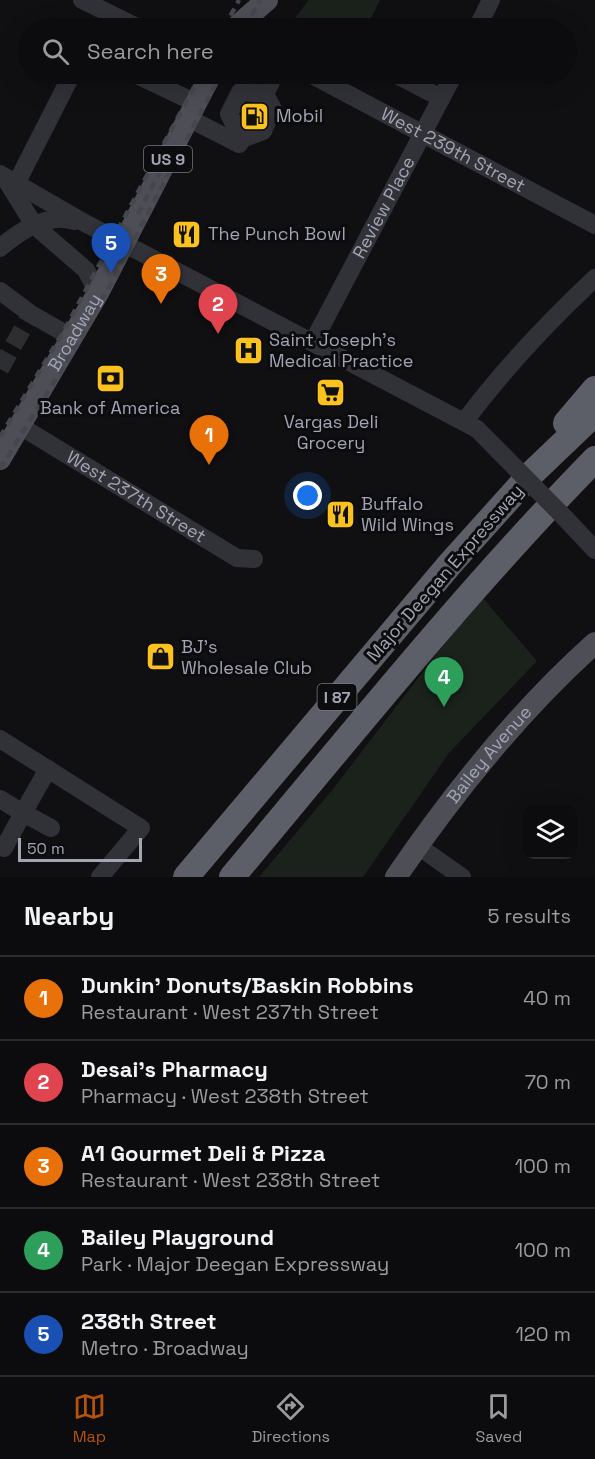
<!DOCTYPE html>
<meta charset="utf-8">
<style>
:root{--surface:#0c0c0e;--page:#151517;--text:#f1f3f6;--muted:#9a9b9e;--line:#2c2c2e;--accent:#b45309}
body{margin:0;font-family:"Space Grotesk",sans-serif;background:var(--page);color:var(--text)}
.controls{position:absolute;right:18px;bottom:18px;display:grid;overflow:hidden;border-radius:12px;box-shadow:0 6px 24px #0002}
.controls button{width:54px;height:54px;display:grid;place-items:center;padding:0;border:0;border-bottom:2px solid var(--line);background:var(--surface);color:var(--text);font:30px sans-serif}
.scale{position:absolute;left:18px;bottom:15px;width:124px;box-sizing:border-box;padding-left:6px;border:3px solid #a1a5b4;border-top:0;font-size:16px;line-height:21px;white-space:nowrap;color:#a1a5b4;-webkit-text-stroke:4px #0c0b0d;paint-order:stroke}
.you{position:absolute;left:308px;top:496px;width:21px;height:21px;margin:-15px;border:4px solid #fff;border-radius:50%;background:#1a73e8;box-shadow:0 0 0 9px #1a73e833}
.badge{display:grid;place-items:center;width:39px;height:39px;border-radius:50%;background:var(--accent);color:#fff;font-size:20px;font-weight:700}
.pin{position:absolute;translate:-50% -50px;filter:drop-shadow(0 2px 3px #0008)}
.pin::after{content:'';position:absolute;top:32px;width:21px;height:18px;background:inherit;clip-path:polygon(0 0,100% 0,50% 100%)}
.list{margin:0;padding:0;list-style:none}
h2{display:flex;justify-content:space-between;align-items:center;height:78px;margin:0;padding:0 24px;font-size:26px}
h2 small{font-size:20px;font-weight:400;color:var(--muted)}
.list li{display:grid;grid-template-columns:39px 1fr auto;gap:18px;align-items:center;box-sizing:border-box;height:84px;padding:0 24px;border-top:2px solid var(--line)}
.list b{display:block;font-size:22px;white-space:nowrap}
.list p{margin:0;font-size:20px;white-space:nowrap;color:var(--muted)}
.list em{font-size:20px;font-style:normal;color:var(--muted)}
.icon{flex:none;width:33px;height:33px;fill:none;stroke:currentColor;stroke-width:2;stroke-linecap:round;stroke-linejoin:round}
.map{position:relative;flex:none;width:595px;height:877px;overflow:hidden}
.search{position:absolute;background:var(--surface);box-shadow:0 6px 24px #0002;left:18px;right:18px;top:18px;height:66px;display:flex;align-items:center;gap:15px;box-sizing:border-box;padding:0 21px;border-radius:33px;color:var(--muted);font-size:22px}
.sheet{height:498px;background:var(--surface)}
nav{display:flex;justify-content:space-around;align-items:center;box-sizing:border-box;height:84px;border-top:2px solid var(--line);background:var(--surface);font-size:16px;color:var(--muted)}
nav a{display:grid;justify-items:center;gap:3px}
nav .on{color:var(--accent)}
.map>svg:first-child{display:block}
.green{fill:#1b221c}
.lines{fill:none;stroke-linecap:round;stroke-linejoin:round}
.minor-tunnel{stroke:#2d2e32;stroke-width:18;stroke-dasharray:18 9;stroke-linecap:butt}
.minor{stroke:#313237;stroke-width:18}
.major{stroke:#4d4e56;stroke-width:22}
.highway{stroke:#5d5f68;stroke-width:26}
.rail{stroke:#46474e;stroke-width:4.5;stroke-dasharray:8 6;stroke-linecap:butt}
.minor-bridge{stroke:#313237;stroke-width:18}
.labels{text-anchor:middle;stroke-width:6;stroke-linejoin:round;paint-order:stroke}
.shield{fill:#0c0b0d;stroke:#747782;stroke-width:1.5}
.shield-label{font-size:16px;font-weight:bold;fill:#a1a5b4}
.poi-label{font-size:18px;fill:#a1a5b4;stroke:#0c0b0d;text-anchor:start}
.street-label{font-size:18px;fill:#a1a5b4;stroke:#0c0b0d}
</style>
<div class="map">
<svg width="595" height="877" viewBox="0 0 595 877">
<rect width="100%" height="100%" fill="#101012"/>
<g class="green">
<polygon points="309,0 380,0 366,28 287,28"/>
<polygon points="481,596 537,661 449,753 363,877 259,877 333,789"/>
</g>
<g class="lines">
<g class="minor-tunnel">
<polyline points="250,124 261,102"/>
<polyline points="263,131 273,109"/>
<polyline points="0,369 31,314"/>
</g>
<g class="minor">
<polyline points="82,0 139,28"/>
<polyline points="477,28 491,0"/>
<polyline points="135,74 196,103"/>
<polyline points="244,74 268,87"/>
<path id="s1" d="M310,74l285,151"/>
<polyline points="395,74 441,98"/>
<polyline points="261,102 275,74"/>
<polyline points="188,118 239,144 242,139 263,131"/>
<polyline points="242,139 229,114 240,92 265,94 273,109"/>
<polyline points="0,174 83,222 477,429"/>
<polyline points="5,178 34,225 86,270 98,293"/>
<polyline points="16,184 72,74"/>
<path d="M0,248c15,-13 35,-27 56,-29 6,-1 13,1 19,2"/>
<polyline points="0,291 31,314 73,338"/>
<path id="s2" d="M313,342l141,-268"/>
<path d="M464,422c39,-52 84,-100 131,-144"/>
<path id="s3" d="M20,426l217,132 17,1"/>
<polyline points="565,518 595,550"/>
<polyline points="0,739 141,828 100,877"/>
<polyline points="48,769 23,813 51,828"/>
<polyline points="0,799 23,813 4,848"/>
<polyline points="418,846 462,877"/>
</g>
<g class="major">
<polyline points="235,28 267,0"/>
<path id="s4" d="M0,459l98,-166 113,-219"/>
<path id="s5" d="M396,877c58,-85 122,-165 199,-234"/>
</g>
<g class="highway">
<polyline points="566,423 595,389"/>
<polyline points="186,877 450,564 529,476 595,413"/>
<path d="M232,877c118,-141 234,-286 363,-418"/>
</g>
<g class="rail">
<polyline points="224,28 239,0"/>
<polyline points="245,28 260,0"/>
<polyline points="138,214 171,150"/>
<polyline points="0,437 65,329 201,74"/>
<polyline points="0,469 60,372 113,280 221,74"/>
</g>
<polyline class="minor-bridge" points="477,429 565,518"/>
</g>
<defs>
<symbol id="fuel-square" viewBox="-11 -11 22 22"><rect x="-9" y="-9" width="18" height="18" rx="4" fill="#fbc21f" stroke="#0c0b0d"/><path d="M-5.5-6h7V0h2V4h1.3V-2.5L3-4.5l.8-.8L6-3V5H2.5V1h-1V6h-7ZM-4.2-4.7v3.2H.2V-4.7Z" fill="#111"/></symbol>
<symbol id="restaurant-square" viewBox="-11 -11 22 22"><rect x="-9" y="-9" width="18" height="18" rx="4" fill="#fbc21f" stroke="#0c0b0d"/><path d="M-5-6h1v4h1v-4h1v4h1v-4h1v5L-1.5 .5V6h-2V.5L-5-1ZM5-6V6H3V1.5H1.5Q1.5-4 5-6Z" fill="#111"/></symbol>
<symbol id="hospital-square" viewBox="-11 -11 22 22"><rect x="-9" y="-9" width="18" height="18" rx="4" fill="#fbc21f" stroke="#0c0b0d"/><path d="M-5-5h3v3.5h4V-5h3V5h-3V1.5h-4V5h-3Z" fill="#111"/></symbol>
<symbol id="bank-square" viewBox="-11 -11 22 22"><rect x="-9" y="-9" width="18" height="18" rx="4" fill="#fbc21f" stroke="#0c0b0d"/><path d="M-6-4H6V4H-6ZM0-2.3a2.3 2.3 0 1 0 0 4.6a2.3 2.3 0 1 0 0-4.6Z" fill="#111"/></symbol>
<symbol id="supermarket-square" viewBox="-11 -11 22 22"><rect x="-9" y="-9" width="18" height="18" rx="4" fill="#fbc21f" stroke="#0c0b0d"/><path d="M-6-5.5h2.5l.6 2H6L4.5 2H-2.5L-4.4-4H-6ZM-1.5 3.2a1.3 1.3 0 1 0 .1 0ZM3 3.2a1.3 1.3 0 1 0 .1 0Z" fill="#111"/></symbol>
<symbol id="shop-square" viewBox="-11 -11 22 22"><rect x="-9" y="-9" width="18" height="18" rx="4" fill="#fbc21f" stroke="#0c0b0d"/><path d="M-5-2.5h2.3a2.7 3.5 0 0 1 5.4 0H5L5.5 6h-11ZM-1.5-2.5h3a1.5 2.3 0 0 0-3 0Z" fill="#111"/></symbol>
</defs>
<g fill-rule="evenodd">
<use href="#fuel-square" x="238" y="100" width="33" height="33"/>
<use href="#restaurant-square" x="170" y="218" width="33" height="33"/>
<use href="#hospital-square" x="232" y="334" width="33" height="33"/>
<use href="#bank-square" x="94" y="362" width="33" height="33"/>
<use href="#supermarket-square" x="314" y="376" width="33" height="33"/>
<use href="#restaurant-square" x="324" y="498" width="33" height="33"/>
<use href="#shop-square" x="144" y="640" width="33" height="33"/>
</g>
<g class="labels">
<g class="shield">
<rect x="144" y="146" width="48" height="26" rx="4.5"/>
<rect x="317.5" y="684" width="39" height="26" rx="4.5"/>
</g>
<g class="shield-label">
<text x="168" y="165">US 9</text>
<text x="337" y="703">I 87</text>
</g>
<g class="poi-label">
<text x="276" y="122">Mobil</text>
<text x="208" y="240">The Punch Bowl</text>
<text x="269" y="346">Saint Joseph's<tspan x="269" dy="21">Medical Practice</tspan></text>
<text x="110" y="414" text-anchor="middle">Bank of America</text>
<text x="331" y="428" text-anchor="middle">Vargas Deli<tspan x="331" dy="21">Grocery</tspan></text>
<text x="361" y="510">Buffalo<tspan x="361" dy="21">Wild Wings</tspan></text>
<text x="181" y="653">BJ's<tspan x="181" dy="21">Wholesale Club</tspan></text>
</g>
<g class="street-label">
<text dy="6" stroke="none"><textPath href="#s1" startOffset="162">West 239th Street</textPath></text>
<text dy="6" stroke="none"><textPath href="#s2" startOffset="152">Review Place</textPath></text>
<text dy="6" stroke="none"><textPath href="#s4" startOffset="147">Broadway</textPath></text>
<text dy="6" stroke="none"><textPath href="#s3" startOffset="136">West 237th Street</textPath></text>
<text transform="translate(445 573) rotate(-49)" y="6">Major Deegan Expressway</text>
<text dy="6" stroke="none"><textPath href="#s5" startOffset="154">Bailey Avenue</textPath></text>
</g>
</g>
</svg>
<div class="controls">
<button><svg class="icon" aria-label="layers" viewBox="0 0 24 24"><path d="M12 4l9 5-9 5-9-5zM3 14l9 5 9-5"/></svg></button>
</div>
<div class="scale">50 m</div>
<div class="you"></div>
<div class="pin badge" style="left:209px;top:465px;background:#e8710a">1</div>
<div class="pin badge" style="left:218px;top:334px;background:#e0444e">2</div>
<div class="pin badge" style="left:161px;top:304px;background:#e8710a">3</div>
<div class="pin badge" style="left:444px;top:707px;background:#2e9e5b">4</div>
<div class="pin badge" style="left:111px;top:273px;background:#1a4fb4">5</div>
<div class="search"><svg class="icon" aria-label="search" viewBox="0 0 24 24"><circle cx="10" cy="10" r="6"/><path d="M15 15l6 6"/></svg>Search here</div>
</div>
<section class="sheet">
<h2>Nearby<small>5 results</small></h2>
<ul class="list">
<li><span class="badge" style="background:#e8710a">1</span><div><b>Dunkin' Donuts/Baskin Robbins</b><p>Restaurant · West 237th Street</p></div><em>40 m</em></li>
<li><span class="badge" style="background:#e0444e">2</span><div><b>Desai's Pharmacy</b><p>Pharmacy · West 238th Street</p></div><em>70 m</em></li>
<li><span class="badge" style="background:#e8710a">3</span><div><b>A1 Gourmet Deli &amp; Pizza</b><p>Restaurant · West 238th Street</p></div><em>100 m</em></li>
<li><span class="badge" style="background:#2e9e5b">4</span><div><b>Bailey Playground</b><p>Park · Major Deegan Expressway</p></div><em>100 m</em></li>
<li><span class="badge" style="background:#1a4fb4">5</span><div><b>238th Street</b><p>Metro · Broadway</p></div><em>120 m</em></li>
</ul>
</section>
<nav>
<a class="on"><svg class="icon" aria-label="map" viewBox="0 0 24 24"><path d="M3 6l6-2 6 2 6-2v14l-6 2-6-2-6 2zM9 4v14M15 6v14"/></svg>Map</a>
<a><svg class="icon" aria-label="directions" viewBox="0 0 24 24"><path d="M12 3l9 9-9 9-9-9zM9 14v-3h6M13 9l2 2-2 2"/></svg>Directions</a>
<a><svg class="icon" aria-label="saved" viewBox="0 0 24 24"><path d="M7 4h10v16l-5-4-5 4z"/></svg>Saved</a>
</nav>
